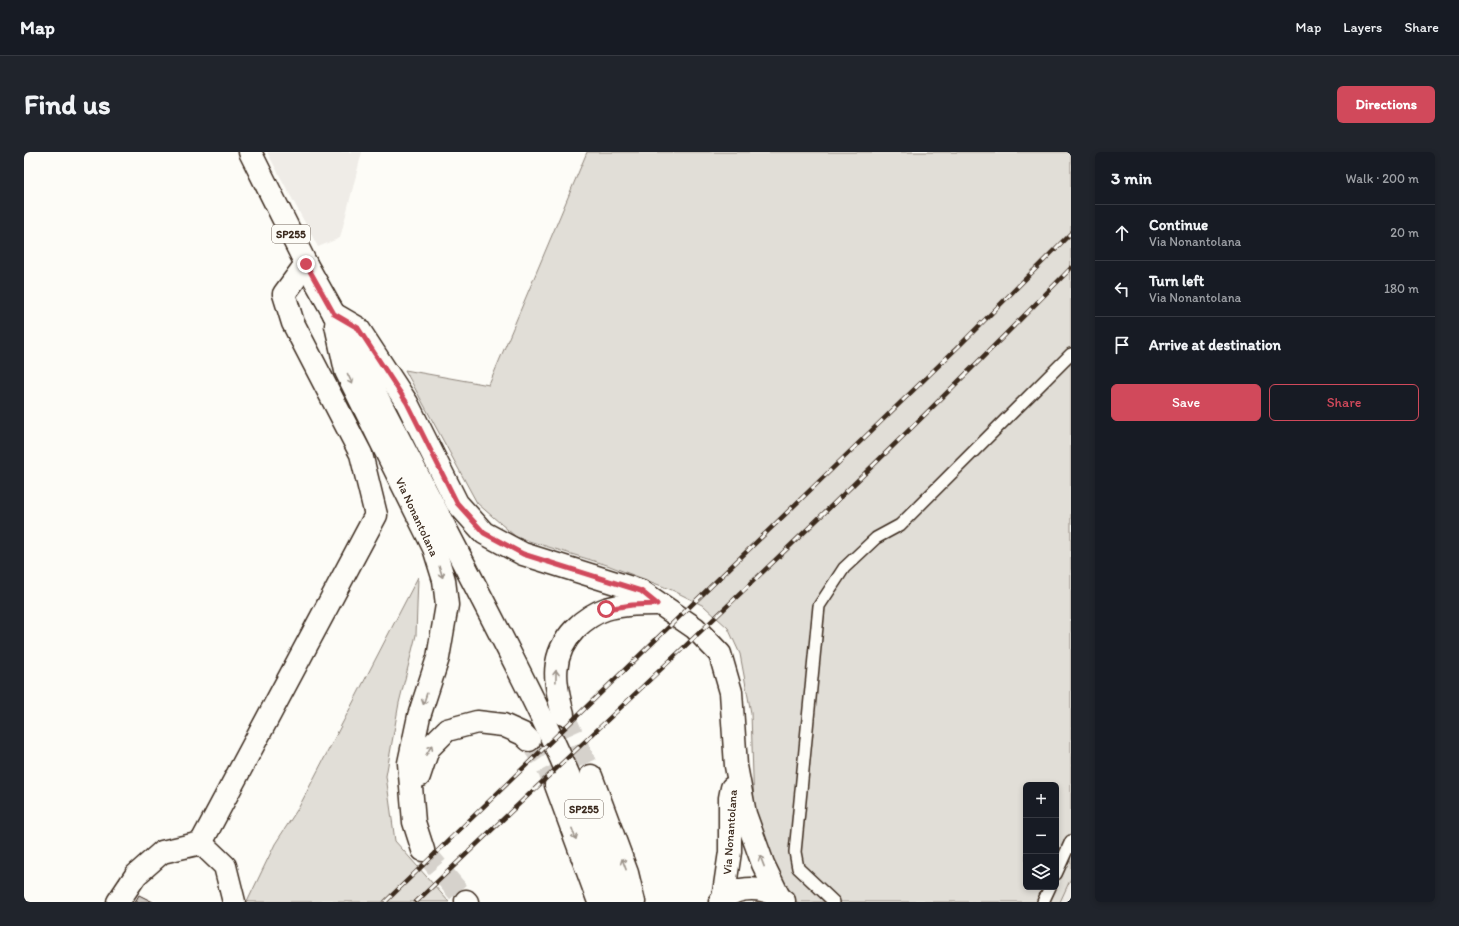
<!DOCTYPE html>
<meta charset="utf-8">
<style>
:root{--surface:#171b24;--page:#20242c;--text:#f1f3f6;--muted:#9ea1a6;--line:#363941;--accent:#d1495b}
body{margin:0;font-family:Itim,sans-serif;background:var(--page);color:var(--text)}
.controls{position:absolute;right:12px;bottom:12px;display:grid;overflow:hidden;border-radius:6px;box-shadow:0 2px 6px #0003}
.controls button{width:36px;height:36px;display:grid;place-items:center;padding:0;border:0;border-bottom:1px solid var(--line);background:var(--surface);color:var(--text);font:20px sans-serif}
.stop{position:absolute;width:12px;height:12px;margin:-9px;border:3px solid #d1495b;border-radius:50%;background:#fff}
.stop.end{background:#d1495b;border-color:#fff;box-shadow:0 1px 4px #0008}
.list{margin:0;padding:0;list-style:none}
h2{display:flex;justify-content:space-between;align-items:center;height:52px;margin:0;padding:0 16px;font-size:17px}
h2 small{font-size:13px;font-weight:400;color:var(--muted)}
.list li{display:grid;grid-template-columns:26px 1fr auto;gap:12px;align-items:center;box-sizing:border-box;height:56px;padding:0 16px;border-top:1px solid var(--line)}
.list b{display:block;font-size:15px;white-space:nowrap}
.list p{margin:0;font-size:13px;white-space:nowrap;color:var(--muted)}
.list em{font-size:13px;font-style:normal;color:var(--muted)}
.actions{display:flex;gap:8px;padding:12px 16px}
.actions a{flex:1;padding:9px 0;border:1px solid var(--accent);border-radius:6px;text-align:center;font-size:14px;color:var(--accent)}
.actions .main{background:var(--accent);color:#fff}
.icon{flex:none;width:22px;height:22px;fill:none;stroke:currentColor;stroke-width:2;stroke-linecap:round;stroke-linejoin:round}
.map{position:relative;flex:none;width:1047px;height:750px;overflow:hidden;border-radius:6px}
header{display:flex;align-items:center;gap:24px;box-sizing:border-box;height:56px;padding:0 20px;background:var(--surface);border-bottom:1px solid var(--line)}
header strong{font-size:19px}
nav{display:flex;gap:22px;margin-inline-start:auto;font-size:14px}
.intro{display:flex;align-items:center;justify-content:space-between;box-sizing:border-box;height:96px;padding:0 24px}
h1{margin:0;font-size:28px}
.button{padding:10px 18px;border-radius:6px;background:var(--accent);color:#fff;font-size:14px;font-weight:700}
main{display:flex;gap:24px;padding:0 24px}
aside{flex:1;background:var(--surface);border-radius:6px;box-shadow:0 2px 6px #0003}
.map>svg:first-child{display:block}
.built{fill:#efece7}
.green{fill:#e1ded7;stroke:#8e847a;fill-rule:evenodd}
.building{fill:#cdc8c2;stroke:#3b2a1e}
.lines{fill:none;stroke-linecap:round;stroke-linejoin:round}
.secondary-tunnel{stroke:#d6d2cc;stroke-width:22;stroke-dasharray:22 11;stroke-linecap:butt}
.lane-casing{stroke:#3b2a1e;stroke-width:14}
.street-casing{stroke:#3b2a1e;stroke-width:25}
.secondary-casing{stroke:#3b2a1e;stroke-width:25}
.primary-casing{stroke:#3b2a1e;stroke-width:25}
.lane{stroke:#fdfcf7;stroke-width:11}
.street{stroke:#fdfcf7;stroke-width:22}
.secondary{stroke:#fdfcf7;stroke-width:22}
.primary{stroke:#fdfcf7;stroke-width:22}
.rail-casing{stroke:#3b2a1e;stroke-width:4.5}
.rail{stroke:#fdfcf7;stroke-width:3;stroke-dasharray:9;stroke-linecap:butt}
.oneway{stroke:#9c938a}
.route{stroke:#d1495b;stroke-width:5}
.labels{text-anchor:middle;stroke-width:3.5;stroke-linejoin:round;paint-order:stroke}
.shield{fill:#fdfcf7;stroke:#75695f;stroke-width:1}
.shield-label{font-size:11px;font-weight:bold;fill:#3b2a1e}
.street-label{font-size:12px;fill:#3b2a1e;stroke:#fdfcf7}
</style>
<header>
<strong>Map</strong>
<nav><a>Map</a><a>Layers</a><a>Share</a></nav>
</header>
<div class="intro"><h1>Find us</h1><a class="button">Directions</a></div>
<main>
<div class="map">
<svg width="1047" height="750" viewBox="0 0 1047 750">
<rect width="100%" height="100%" fill="#fdfcf7"/>
<filter id="ink" filterUnits="userSpaceOnUse"><feTurbulence type="fractalNoise" baseFrequency=".025" numOctaves="2"/><feDisplacementMap in="SourceGraphic" scale="8" xChannelSelector="R" yChannelSelector="G"/><feConvolveMatrix kernelMatrix="1 2 1 2 8 2 1 2 1" color-interpolation-filters="sRGB"/></filter>
<g filter="url(#ink)">
<g class="built">
<polygon points="243,0 338,0 316,86 294,95"/>
<polygon points="1047,726 1047,750 1036,750"/>
</g>
<g class="green">
<path d="M563,0h484v726l-11,24h-303l-6,-189 -11,-59 -12,-26 -24,-22 -32,-16 -65,-25 -91,-28 -39,-34 -72,-133 84,15zM1002,633h30v102h-30z"/>
<polygon points="394,425 392,483 375,551 362,624 371,689 425,750 223,750 251,692 275,655"/>
</g>
<polygon class="building" points="115,743 129,750 111,750"/>
<g class="lines">
<g class="secondary-tunnel">
<polyline points="539,562 567,624"/>
<polyline points="505,588 519,608 532,633"/>
<polyline points="399,698 442,749"/>
</g>
<defs>
<g id="lane">
<polyline points="1032,722 1047,689"/>
<polyline points="810,750 774,716 771,700 795,454 820,416 852,386 876,373 1047,202"/>
<polyline points="1019,750 1026,735"/>
</g>
<g id="street">
<polyline points="177,691 201,714 210,750"/>
<polyline points="94,750 112,723 138,700 177,691 352,363 337,302 269,171 260,142 282,112"/>
</g>
<g id="secondary">
<polyline points="310,162 334,176 383,251 433,351 460,381 499,402 617,439 671,476 696,502 707,540 712,614 721,662 739,712 755,745"/>
<polyline points="312,173 322,219 410,396 420,428 423,453 414,506 395,564 385,611 390,670 399,698"/>
<path d="M539,562c-9,-32 -13,-59 12,-85 9,-9 19,-16 31,-20 16,-5 35,-5 51,-5"/>
<polyline points="395,624 404,597 423,578 453,570 479,573 499,582 505,588"/>
<polyline points="567,624 603,721 610,750"/>
<polyline points="532,633 575,750"/>
<polyline points="699,747 706,700 706,646 708,636"/>
<polyline points="442,749 443,750"/>
<path d="M696,750c17,-18 47,-16 64,-1"/>
</g>
<path id="primary" d="M226,0l56,112 28,50c49,93 97,186 145,279 53,102 103,199 138,309"/>
</defs>
<use href="#lane" class="lane-casing"/>
<use href="#street" class="street-casing"/>
<use href="#secondary" class="secondary-casing"/>
<use href="#primary" class="primary-casing"/>
<use href="#lane" class="lane"/>
<use href="#street" class="street"/>
<use href="#secondary" class="secondary"/>
<use href="#primary" class="primary"/>
<defs>
<g id="rail">
<polyline points="361,750 938,191 1047,81"/>
<path d="M392,750c220,-210 443,-417 655,-634"/>
</g>
</defs>
<use href="#rail" class="rail-casing"/>
<use href="#rail" class="rail"/>
</g>
<defs><path id="oneway-shaft" d="M-6 0H5M1.5-3L5.5 0L1.5 3" fill="none" stroke-width="1.6" stroke-linecap="round" stroke-linejoin="round"/></defs>
<g class="oneway">
<use href="#oneway-shaft" transform="translate(326 227) rotate(65)"/>
<use href="#oneway-shaft" transform="translate(417 420) rotate(73)"/>
<use href="#oneway-shaft" transform="translate(532 524) rotate(-89)"/>
<use href="#oneway-shaft" transform="translate(401 547) rotate(108)"/>
<use href="#oneway-shaft" transform="translate(405 598) rotate(-60)"/>
<use href="#oneway-shaft" transform="translate(550 682) rotate(70)"/>
<use href="#oneway-shaft" transform="translate(738 709) rotate(-111)"/>
<use href="#oneway-shaft" transform="translate(600 712) rotate(-110)"/>
</g>
</g>
<g class="lines" filter="url(#ink)">
<polyline class="route" points="282,112 310,162 334,176 383,251 433,351 460,381 499,402 617,439 633,452 608,453 582,457"/>
</g>
<g class="labels">
<g class="shield">
<rect x="248" y="73" width="38" height="18" rx="3"/>
<rect x="541" y="648" width="38" height="18" rx="3"/>
</g>
<g class="shield-label">
<text x="267" y="86">SP255</text>
<text x="560" y="661">SP255</text>
</g>
<g class="street-label">
<text transform="translate(393 365) rotate(65)" y="4">Via Nonantolana</text>
<text transform="translate(706 680) rotate(-86)" y="4">Via Nonantolana</text>
</g>
</g>
</svg>
<div class="controls">
<button>+</button>
<button>−</button>
<button><svg class="icon" aria-label="layers" viewBox="0 0 24 24"><path d="M12 4l9 5-9 5-9-5zM3 14l9 5 9-5"/></svg></button>
</div>
<div class="stop" style="left:582px;top:457px"></div>
<div class="stop end" style="left:282px;top:112px"></div>
</div>
<aside>
<h2>3 min<small>Walk · 200 m</small></h2>
<ul class="list">
<li><svg class="icon" aria-label="ahead" viewBox="0 0 24 24"><path d="M12 20V5M6 11l6-6 6 6"/></svg><div><b>Continue</b><p>Via Nonantolana</p></div><em>20 m</em></li>
<li><svg class="icon" aria-label="left" viewBox="0 0 24 24"><path d="M17 20v-9H6M10 6l-5 5 5 5"/></svg><div><b>Turn left</b><p>Via Nonantolana</p></div><em>180 m</em></li>
<li><svg class="icon" aria-label="arrive" viewBox="0 0 24 24"><path d="M6 21V4h12l-3 4 3 4H6"/></svg><div><b>Arrive at destination</b></div></li>
</ul>
<div class="actions"><a class="main">Save</a><a>Share</a></div>
</aside>
</main>
